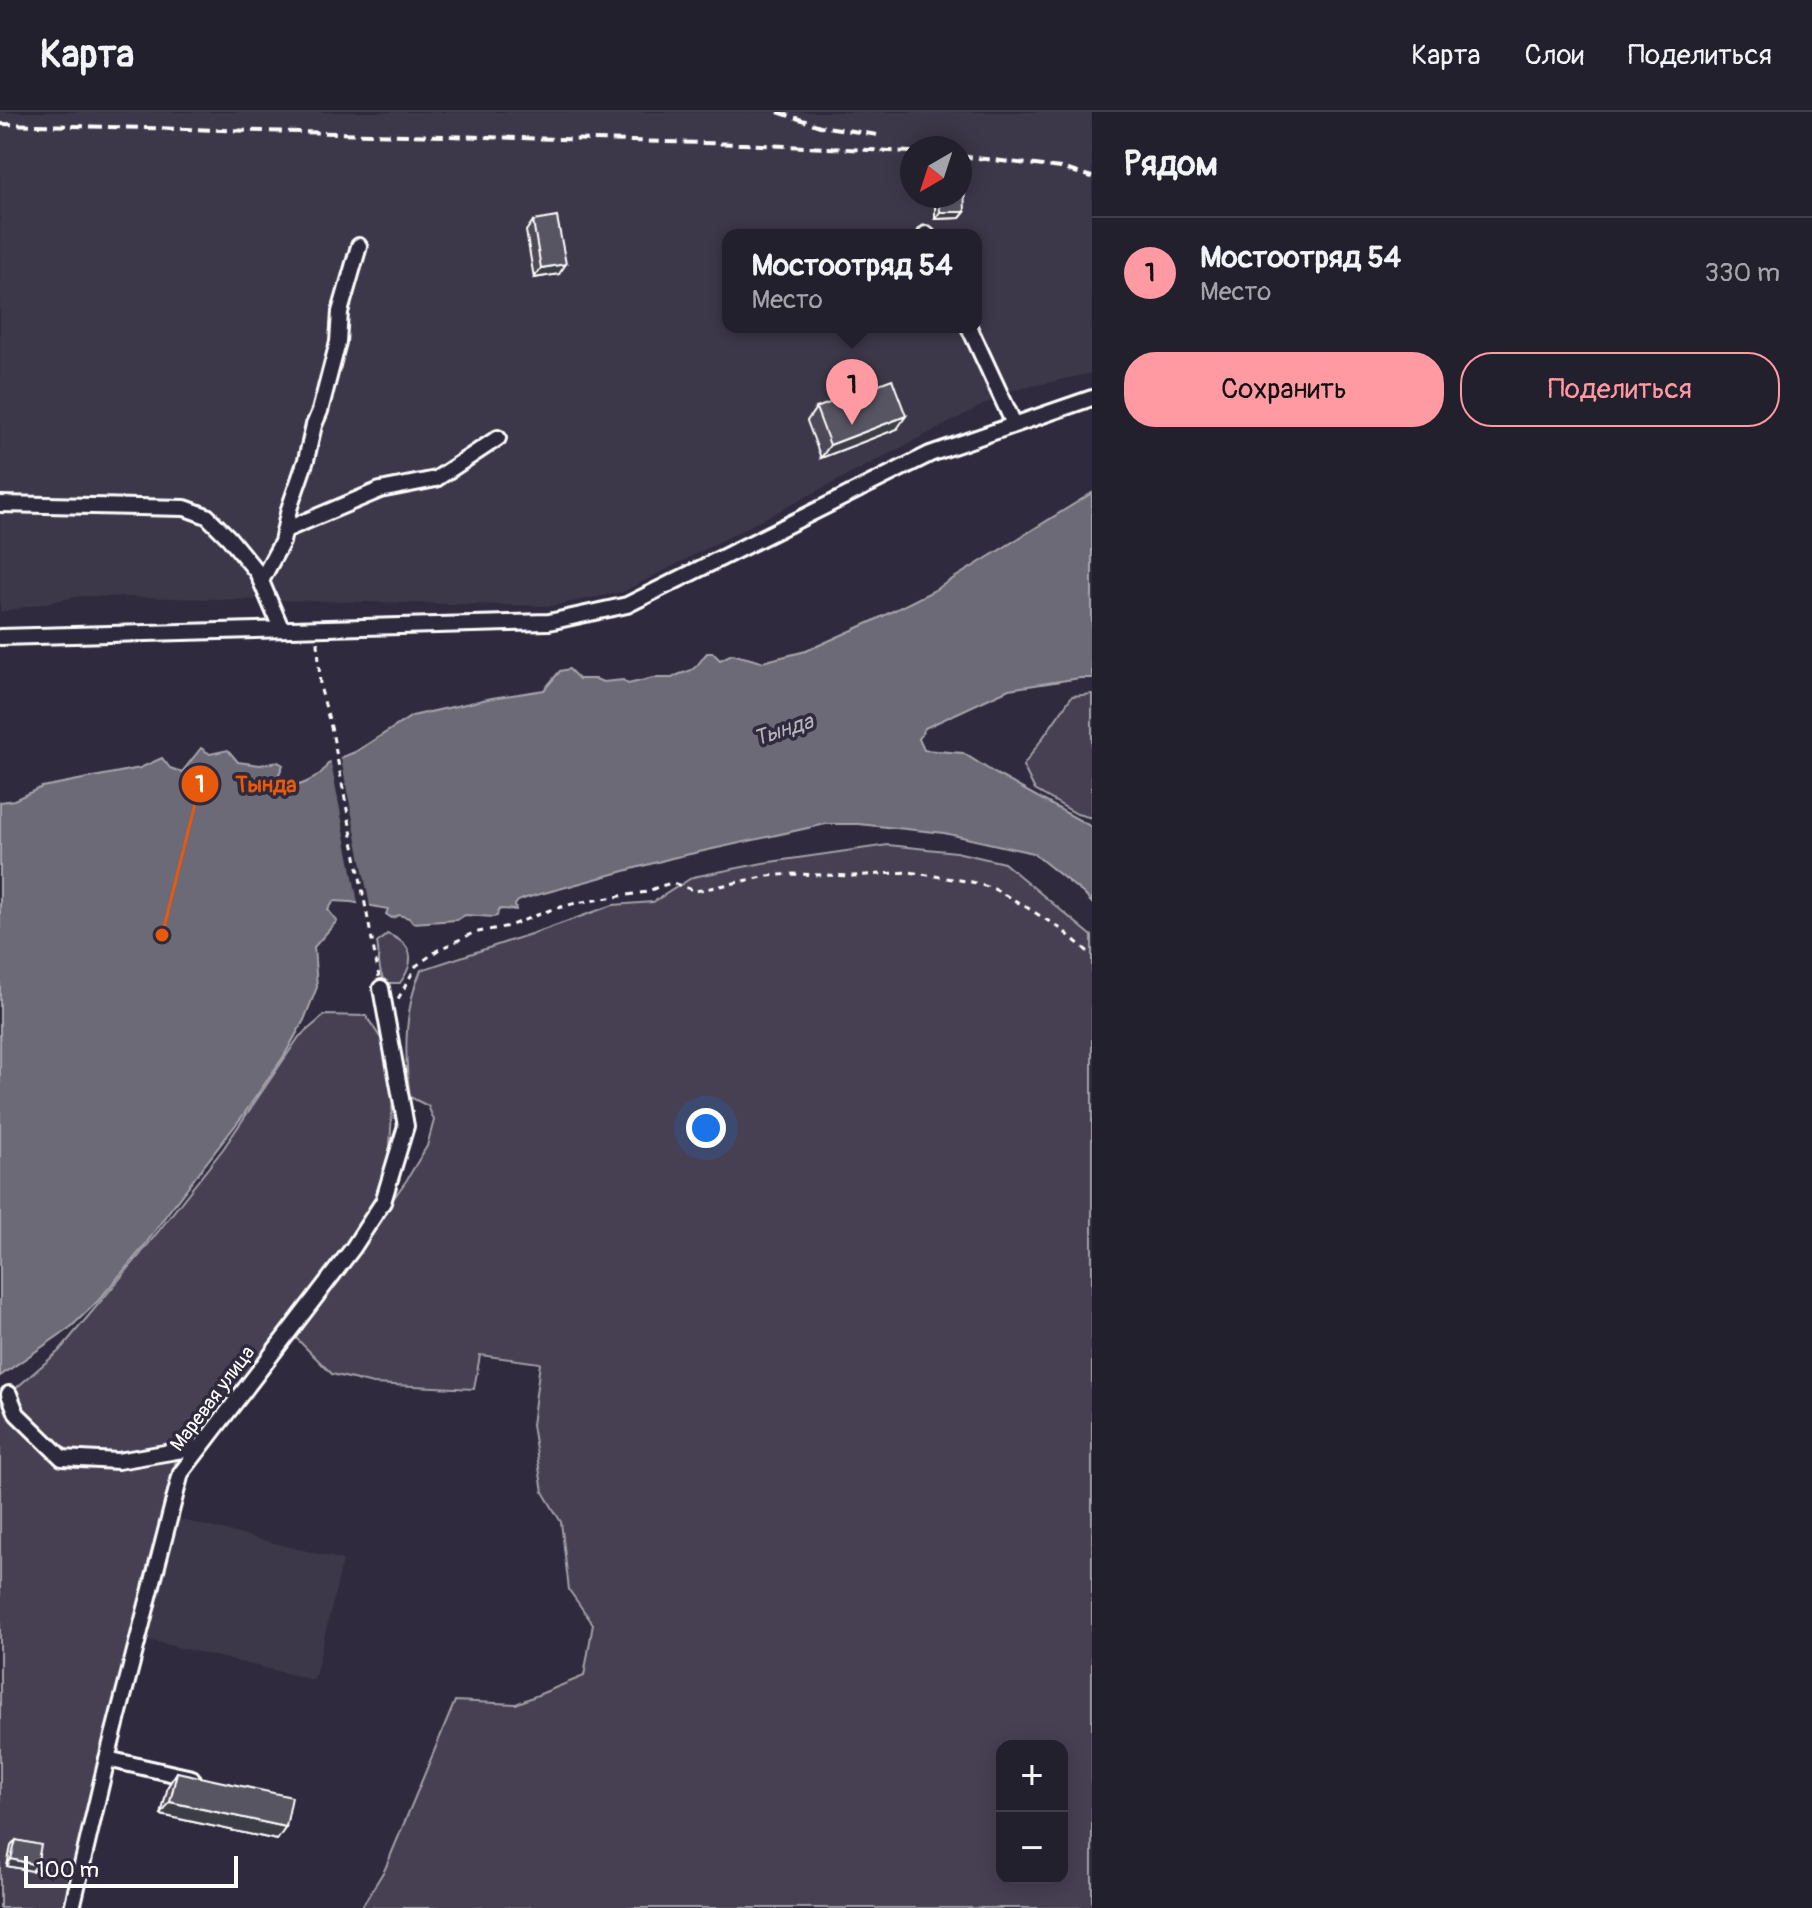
<!DOCTYPE html>
<html lang="ru">
<meta charset="utf-8">
<style>
:root{--surface:#23202e;--page:#2b2836;--text:#f1f3f6;--muted:#a3a3aa;--line:#403e4a;--accent:#ff9aa2}
body{margin:0;font-family:Pangolin,sans-serif;background:var(--page);color:var(--text)}
.controls{position:absolute;right:24px;bottom:24px;display:grid;overflow:hidden;border-radius:16px;box-shadow:0 4px 20px #0003}
.controls button{width:72px;height:72px;display:grid;place-items:center;padding:0;border:0;border-bottom:2px solid var(--line);background:var(--surface);color:var(--text);font:40px sans-serif}
.compass{position:absolute;left:900px;top:24px;width:72px;height:72px;border-radius:50%;background:var(--surface);box-shadow:0 4px 20px #0003;rotate:219deg}
.scale{position:absolute;left:24px;bottom:20px;width:214px;box-sizing:border-box;padding-left:8px;border:4px solid #fff;border-top:0;font-size:22px;line-height:28px;white-space:nowrap;color:#fff;-webkit-text-stroke:6px #2f2a3d;paint-order:stroke}
.you{position:absolute;left:706px;top:1016px;width:28px;height:28px;margin:-20px;border:6px solid #fff;border-radius:50%;background:#1a73e8;box-shadow:0 0 0 12px #1a73e833}
.badge{display:grid;place-items:center;width:52px;height:52px;border-radius:50%;background:var(--accent);color:#111;font-size:26px;font-weight:700}
.pin{position:absolute;translate:-50% -66px;filter:drop-shadow(0 2px 4px #0008)}
.pin::after{content:'';position:absolute;top:42px;width:28px;height:24px;background:inherit;clip-path:polygon(0 0,100% 0,50% 100%)}
.popup{position:absolute;left:722px;top:117px;width:260px;height:104px;box-sizing:border-box;display:grid;place-content:center;border-radius:16px;background:var(--surface);filter:drop-shadow(0 2px 6px #0005);font-size:26px;white-space:nowrap;color:var(--muted)}
.popup b{font-size:30px;color:var(--text)}
.popup::after{content:'';position:absolute;left:50%;top:100%;margin-left:-16px;border:16px solid transparent;border-top-color:var(--surface)}
.list{margin:0;padding:0;list-style:none}
h2{display:flex;justify-content:space-between;align-items:center;height:104px;margin:0;padding:0 32px;font-size:34px}
h2 small{font-size:26px;font-weight:400;color:var(--muted)}
.list li{display:grid;grid-template-columns:52px 1fr auto;gap:24px;align-items:center;box-sizing:border-box;height:112px;padding:0 32px;border-top:2px solid var(--line)}
.list b{display:block;font-size:30px;white-space:nowrap}
.list p{margin:0;font-size:26px;white-space:nowrap;color:var(--muted)}
.list em{font-size:26px;font-style:normal;color:var(--muted)}
.actions{display:flex;gap:16px;padding:24px 32px}
.actions a{flex:1;padding:18px 0;border:2px solid var(--accent);border-radius:32px;text-align:center;font-size:28px;color:var(--accent)}
.actions .main{background:var(--accent);color:#111}
.map{position:relative;flex:none;width:1092px;height:1796px;overflow:hidden}
header{display:flex;align-items:center;gap:48px;box-sizing:border-box;height:112px;padding:0 40px;background:var(--surface);border-bottom:2px solid var(--line)}
header strong{font-size:38px}
nav{display:flex;gap:44px;margin-inline-start:auto;font-size:28px}
main{display:flex}
aside{flex:1;background:var(--surface)}
.map>svg:first-child{display:block}
.built{fill:#3c3749;fill-rule:evenodd}
.green{fill:#464152;stroke:#a2a0a8;stroke-width:2;fill-rule:evenodd}
.water{fill:#6d6a77;stroke:#a7a6ad;stroke-width:2}
.pier{fill:#2f2a3d}
.lines{fill:none;stroke-linecap:round;stroke-linejoin:round}
.minor-casing{stroke:#fff;stroke-width:20}
.path{stroke:#fff;stroke-width:3;stroke-dasharray:6 6;stroke-linecap:butt}
.minor{stroke:#2f2a3d;stroke-width:14}
.rail{stroke:#fff;stroke-width:4;stroke-dasharray:12 6;stroke-linecap:butt}
.wall{fill:#4d4956;stroke:#fff;stroke-width:2}
.shaded-wall{fill:#3e3c46;stroke:#fff;stroke-width:2}
.building{fill:#595564;stroke:#fff;stroke-width:2}
.labels{text-anchor:middle;stroke-width:7;stroke-linejoin:round;paint-order:stroke}
.street-label{font-size:20px;fill:#fff;stroke:#2f2a3d}
.water-label{font-size:22px;font-style:italic;fill:#b6b4bb;stroke:#2f2a3d}
.leader{fill:none;stroke:#e8590c;stroke-width:3}
.callout-dot{fill:#e8590c;stroke:#2f2a3d;stroke-width:3}
.mark-label{font-size:24px;text-anchor:middle;font-weight:bold;fill:#fff}
.callout-label{font-size:22px;text-anchor:middle;font-weight:bold;fill:#e8590c;stroke:#2f2a3d;stroke-width:7;stroke-linejoin:round;paint-order:stroke}
</style>
<header>
<strong>Карта</strong>
<nav><a>Карта</a><a>Слои</a><a>Поделиться</a></nav>
</header>
<main>
<div class="map">
<svg width="1092" height="1796" viewBox="0 0 1092 1796">
<rect width="100%" height="100%" fill="#2f2a3d"/>
<filter id="ink" filterUnits="userSpaceOnUse"><feTurbulence type="fractalNoise" baseFrequency=".0125" numOctaves="2"/><feDisplacementMap in="SourceGraphic" scale="16" xChannelSelector="R" yChannelSelector="G"/><feConvolveMatrix kernelMatrix="1 2 1 2 8 2 1 2 1" color-interpolation-filters="sRGB"/></filter>
<g filter="url(#ink)">
<g class="built">
<path d="M0,0h1092v261l-82,18 -387,201 -72,14 -470,-10 -81,16zM912,36h48v48h-48zM728,123h248v92h-248z"/>
<polygon points="178,1407 343,1448 314,1568 148,1528"/>
</g>
<g class="green">
<polygon points="1092,582 1092,706 1077,702 1035,678 1023,654 1072,584"/>
<path d="M888,733l68,7 48,11 88,73v972h-731l24,-39 70,-168 61,3 68,-28 9,-52 -24,-34 -8,-68 -18,-30 -11,-67 8,-62 -60,-8 -6,34 -101,-5 -41,-10 -38,-38 112,-155 21,-35 7,-26 -6,-14 -18,-9c-6,-42 -6,-88 11,-127l122,-40 70,-25 40,-3 40,-25 70,-14zM1002,1634h60v132h-60z"/>
<path d="M387,822c27,10 29,27 13,49h-14l-4,-2 1,-3c-6,-10 -3,-23 -6,-35z"/>
<polygon points="325,903 366,904 384,931 394,966 390,1034 379,1084 318,1172 301,1190 228,1288 211,1304 191,1309 184,1321 166,1384 65,1796 0,1796 0,1290 59,1239 138,1145 223,1037 299,925"/>
</g>
<path class="water" d="M1092,381v185h-12l-71,11 -84,39 -6,11 5,11 39,3 33,21 96,53v76l-8,-9 -51,-41 -89,-20 -86,-9h-32l-154,34 -146,40 -8,3 -3,4 1,5 -15,-1 -3,2 -1,5 -4,1 -28,-2 -8,5 -44,3 -4,-5 -10,-3 -7,3 -6,-4 2,-5 -37,-7 -17,-1 -6,9 9,11 -23,26 3,40 -13,33 -20,36 -40,58 -77,100 -25,35 -44,52 -27,26 -71,49v-574l14,-2 28,-13 98,-19 22,-10 8,10 12,4 19,-24 9,6 18,-4 10,12 22,3 18,-3 5,3 -6,14v6c16,7 45,-7 51,-22l27,-11 57,-36 80,-18 52,-8 16,-19 9,-2 10,10h17l7,3 20,-2 5,4 25,-6h19c6,-5 10,-4 17,-7 9,-3 11,-11 18,-18h6l7,7 12,-6 30,8 44,-11 67,-30 60,-30z"/>
<polygon class="pier" points="340,642 371,799 359,796 330,646"/>
<g class="lines">
<defs>
<g id="minor">
<polyline points="926,122 927,123"/>
<polyline points="969,215 1014,312"/>
<polyline points="0,392 185,396 207,404 229,426 257,460 281,516"/>
<polyline points="285,418 380,378 436,367 498,326"/>
<polyline points="261,469 282,430 289,397 306,348 314,313 320,299 338,230 340,200 359,134"/>
<polyline points="0,525 549,510 627,493 930,342 1092,286"/>
<polyline points="9,1282 17,1302 62,1346 118,1349 200,1335"/>
<polyline points="107,1647 192,1666"/>
<polyline points="72,1796 107,1647 181,1361 353,1136 383,1090 406,1014 381,876"/>
</g>
</defs>
<use href="#minor" class="minor-casing"/>
<g class="path">
<polyline points="318,530 320,574 332,619 379,865"/>
<polyline points="398,887 416,854 438,838 473,821 509,814 550,798 576,791 647,780 660,774 673,771 696,779 768,764 793,762 853,764 909,760 972,770 994,777 1023,793 1061,817 1092,843"/>
</g>
<use href="#minor" class="minor"/>
<g class="rail">
<polyline points="778,0 820,14 878,23"/>
<polyline points="0,12 742,32 912,40"/>
<polyline points="960,44 1061,56 1092,65"/>
</g>
</g>
<g class="wall">
<polygon points="935,84 960,84 965,100 960,106 935,107"/>
<polygon points="533,109 559,162 534,166 526,119"/>
<polygon points="816,296 897,317 821,346 807,309"/>
<polygon points="177,1660 286,1715 277,1728 161,1703 168,1674"/>
<polygon points="16,1728 37,1753 32,1759 7,1754 11,1734"/>
</g>
<g class="shaded-wall">
<polygon points="940,100 965,100 960,106 935,107"/>
<polygon points="566,152 559,162 534,166 541,156"/>
<polygon points="906,304 897,317 821,346 830,333"/>
<polygon points="170,1690 286,1715 277,1728 161,1703"/>
<polygon points="11,1747 37,1753 32,1759 7,1754"/>
</g>
<g class="building">
<polygon points="960,70 964,70 965,100 940,100 939,84 960,84"/>
<polygon points="557,105 566,152 541,156 533,109"/>
<polygon points="892,267 906,304 830,333 816,296"/>
<polygon points="177,1660 292,1685 286,1715 170,1690"/>
<polygon points="16,1728 41,1733 37,1753 11,1747"/>
</g>
</g>
<g class="labels">
<g class="street-label">
<text transform="translate(212 1286) rotate(-53)" y="7">Маревая улица</text>
</g>
<g class="water-label">
<text transform="translate(783 617) rotate(-18)" y="8">Тында</text>
</g>
</g>
<path class="leader" d="M162 823L200 672"/>
<g class="callout-dot">
<circle cx="162" cy="823" r="8"/>
<circle cx="200" cy="672" r="20"/>
</g>
<g class="mark-label">
<text x="200" y="680">1</text>
</g>
<g class="callout-label">
<text x="266" y="680">Тында</text>
</g>
</svg>
<div class="controls">
<button>+</button>
<button>−</button>
</div>
<svg class="compass" viewBox="-18 -18 36 36"><path d="M0-13l5 13h-10z" fill="#e53935"/><path d="M0 13l5-13h-10z" fill="#a3a3aa"/></svg>
<div class="scale">100 m</div>
<div class="you"></div>
<div class="pin badge" style="left:852px;top:313px">1</div>
<div class="popup"><b>Мостоотряд 54</b>Место</div>
</div>
<aside>
<h2>Рядом<small></small></h2>
<ul class="list">
<li><span class="badge">1</span><div><b>Мостоотряд 54</b><p>Место</p></div><em>330 m</em></li>
</ul>
<div class="actions"><a class="main">Сохранить</a><a>Поделиться</a></div>
</aside>
</main>
